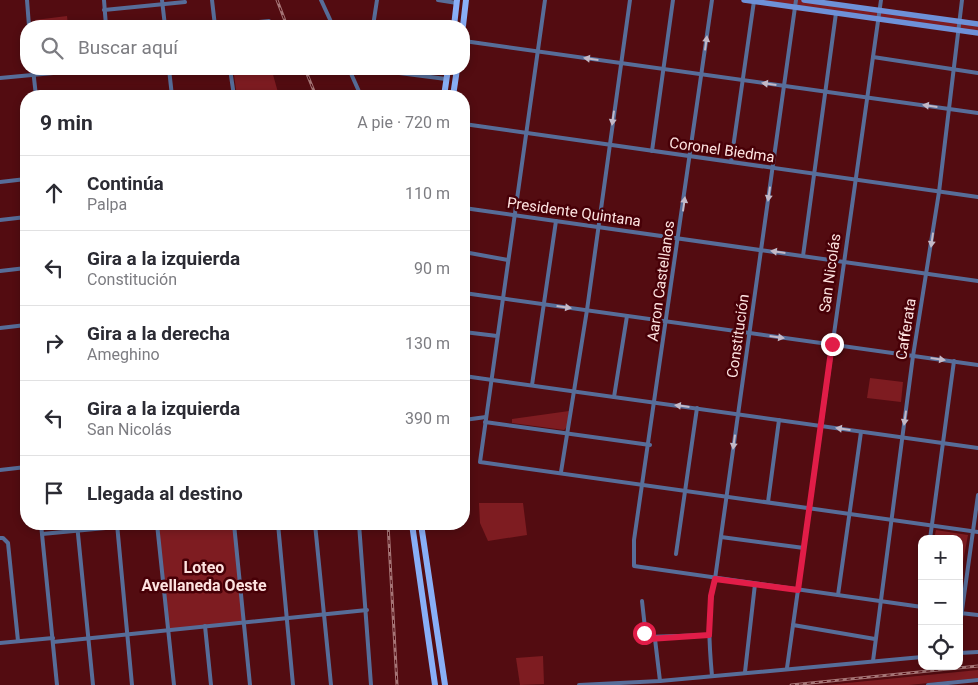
<!DOCTYPE html>
<html lang="es">
<meta charset="utf-8">
<style>
:root{--surface:#fff;--page:#f2f2f3;--text:#2b2b33;--muted:#7c7c81;--line:#e1e1e2}
body{margin:0;font-family:Roboto,sans-serif;background:var(--page);color:var(--text)}
.controls{position:absolute;right:15px;bottom:15px;display:grid;overflow:hidden;border-radius:10px;box-shadow:0 2px 8px #0003}
.controls button{width:45px;height:45px;display:grid;place-items:center;padding:0;border:0;border-bottom:1px solid var(--line);background:var(--surface);color:var(--text);font:25px sans-serif}
.stop{position:absolute;width:15px;height:15px;margin:-11px;border:4px solid #e11d48;border-radius:50%;background:#fff}
.stop.end{background:#e11d48;border-color:#fff;box-shadow:0 1px 5px #0008}
.list{margin:0;padding:0;list-style:none}
h2{display:flex;justify-content:space-between;align-items:center;height:65px;margin:0;padding:0 20px;font-size:21px}
h2 small{font-size:16px;font-weight:400;color:var(--muted)}
.list li{display:grid;grid-template-columns:32px 1fr auto;gap:15px;align-items:center;box-sizing:border-box;height:75px;padding:0 20px;border-top:1px solid var(--line)}
.list b{display:block;font-size:19px;white-space:nowrap}
.list p{margin:0;font-size:16px;white-space:nowrap;color:var(--muted)}
.list em{font-size:16px;font-style:normal;color:var(--muted)}
.icon{flex:none;width:28px;height:28px;fill:none;stroke:currentColor;stroke-width:2;stroke-linecap:round;stroke-linejoin:round}
.map{position:relative;flex:none;width:978px;height:685px;overflow:hidden}
.search{position:absolute;background:var(--surface);box-shadow:0 2px 8px #0003;left:20px;top:20px;width:450px;height:55px;display:flex;align-items:center;gap:12px;box-sizing:border-box;padding:0 18px;border-radius:20px;color:var(--muted);font-size:19px}
.panel{position:absolute;background:var(--surface);box-shadow:0 2px 8px #0003;left:20px;top:90px;width:450px;height:440px;border-radius:20px}
.map>svg:first-child{display:block}
.green{fill:#7e1c21}
.lines{fill:none;stroke-linecap:round;stroke-linejoin:round}
.street{stroke:#576d99;stroke-width:4}
.secondary{stroke:#6e91d8;stroke-width:5.5}
.primary{stroke:#89aff7;stroke-width:6}
.rail-casing{stroke:#a67576;stroke-width:3}
.rail{stroke:#470007;stroke-width:1;stroke-dasharray:4;stroke-linecap:butt}
.oneway{fill:#c3b9c7}
.route{stroke:#e11d48;stroke-width:6}
.labels{text-anchor:middle;stroke-width:5;stroke-linejoin:round;paint-order:stroke}
.street-label{font-size:15px;fill:#fde2e0;stroke:#470007}
.neighbourhood-label{font-size:16px;font-weight:bold;fill:#fde2e0;stroke:#470007}
</style>
<div class="map">
<svg width="978" height="685" viewBox="0 0 978 685">
<rect width="100%" height="100%" fill="#530c11"/>
<g class="green">
<polygon points="744,0 804,0 978,24 978,33"/>
<polygon points="67,16 68,26 36,26 35,20"/>
<polygon points="272,71 279,96 237,96 234,75"/>
<polygon points="870,378 903,382 901,402 867,398"/>
<polygon points="569,411 567,427 564,430 512,423 512,419"/>
<polygon points="479,503 523,503 527,535 488,541 480,523"/>
<polygon points="157,524 234,524 244,622 168,630"/>
<polygon points="936,530 968,535 962,567 959,567 959,539 934,539"/>
<polygon points="543,656 544,684 520,685 516,658"/>
<polygon points="978,670 978,678 909,685 827,685"/>
</g>
<g class="lines">
<g class="street">
<polyline points="27,0 29,26"/>
<polyline points="104,0 106,26"/>
<polyline points="162,0 165,26"/>
<polyline points="212,0 215,26"/>
<polyline points="321,0 333,26"/>
<polyline points="438,0 457,3"/>
<polyline points="545,0 480,462 978,532"/>
<polyline points="712,0 634,540 634,566 922,607"/>
<polyline points="104,10 185,2"/>
<polyline points="332,23 358,26"/>
<polyline points="216,26 269,21"/>
<polyline points="373,26 377,0"/>
<polyline points="464,41 978,113"/>
<polyline points="873,57 978,73"/>
<polyline points="33,69 36,96"/>
<polyline points="169,69 172,96"/>
<polyline points="230,69 234,96"/>
<polyline points="349,69 361,96"/>
<polyline points="368,69 446,79"/>
<polyline points="0,78 96,69"/>
<polyline points="464,124 978,197"/>
<polyline points="652,151 673,0"/>
<polyline points="731,162 754,1"/>
<polyline points="0,182 26,179"/>
<polyline points="464,208 978,281"/>
<polyline points="0,220 26,217"/>
<polyline points="464,252 508,260"/>
<polyline points="803,256 836,13"/>
<polyline points="0,271 26,268"/>
<polyline points="464,293 978,365"/>
<polyline points="0,328 26,325"/>
<polyline points="464,332 497,336"/>
<polyline points="464,376 978,448"/>
<polyline points="532,385 556,221"/>
<polyline points="614,397 627,316"/>
<polyline points="464,420 486,417"/>
<polyline points="485,422 650,445"/>
<polyline points="0,470 26,467"/>
<polyline points="561,472 587,310 630,0"/>
<polyline points="768,502 779,420"/>
<polyline points="41,524 57,685"/>
<polyline points="77,524 93,685"/>
<polyline points="117,524 132,685"/>
<polyline points="157,524 174,685"/>
<polyline points="234,524 250,685"/>
<polyline points="278,524 293,685"/>
<polyline points="315,524 331,685"/>
<polyline points="359,524 371,685"/>
<polyline points="42,534 148,524"/>
<polyline points="721,537 804,548"/>
<polyline points="0,538 3,538 8,543 18,641"/>
<polyline points="930,539 954,361"/>
<polyline points="676,554 697,408"/>
<polyline points="838,595 861,432"/>
<polyline points="642,601 646,637 709,635"/>
<polyline points="920,607 922,594"/>
<polyline points="960,613 978,615"/>
<polyline points="793,625 875,639"/>
<polyline points="205,626 211,685"/>
<polyline points="959,632 978,495"/>
<polyline points="655,639 660,681"/>
<polyline points="53,642 367,610"/>
<polyline points="0,643 53,638"/>
<polyline points="959,653 978,652"/>
<polyline points="873,661 913,356 939,192 962,0"/>
<polyline points="787,668 881,0"/>
<polyline points="745,672 755,584"/>
<path d="M712,676c-3,-33 -5,-65 3,-97l81,-579"/>
<polyline points="579,685 660,681 922,657"/>
<polyline points="928,685 978,680"/>
</g>
<g class="secondary">
<polyline points="744,0 978,33"/>
<polyline points="804,0 978,24"/>
</g>
<g class="primary">
<polyline points="454,26 457,0"/>
<polyline points="463,26 466,0"/>
<polyline points="444,96 448,69"/>
<polyline points="453,96 457,69"/>
<polyline points="412,524 435,685"/>
<polyline points="421,524 445,685"/>
</g>
<defs>
<g id="rail">
<polyline points="277,0 287,26"/>
<polyline points="305,69 316,96"/>
<polyline points="388,524 397,685"/>
<polyline points="791,685 978,666"/>
</g>
</defs>
<use href="#rail" class="rail-casing"/>
<use href="#rail" class="rail"/>
</g>
<defs><path id="oneway-solid" d="M-6-.8H1V-3.2L6.5 0L1 3.2V.8H-6Z" transform="scale(1.25)"/></defs>
<g class="oneway">
<use href="#oneway-solid" transform="translate(706 43) rotate(-82)"/>
<use href="#oneway-solid" transform="translate(591 59) rotate(-172)"/>
<use href="#oneway-solid" transform="translate(769 84) rotate(-172)"/>
<use href="#oneway-solid" transform="translate(930 106) rotate(-172)"/>
<use href="#oneway-solid" transform="translate(613 118) rotate(98)"/>
<use href="#oneway-solid" transform="translate(769 194) rotate(98)"/>
<use href="#oneway-solid" transform="translate(684 204) rotate(-82)"/>
<use href="#oneway-solid" transform="translate(932 240) rotate(98)"/>
<use href="#oneway-solid" transform="translate(778 252) rotate(-172)"/>
<use href="#oneway-solid" transform="translate(564 307) rotate(8)"/>
<use href="#oneway-solid" transform="translate(777 337) rotate(8)"/>
<use href="#oneway-solid" transform="translate(938 359) rotate(8)"/>
<use href="#oneway-solid" transform="translate(682 406) rotate(-173)"/>
<use href="#oneway-solid" transform="translate(905 418) rotate(98)"/>
<use href="#oneway-solid" transform="translate(843 429) rotate(-172)"/>
<use href="#oneway-solid" transform="translate(734 442) rotate(98)"/>
</g>
<g class="lines">
<polyline class="route" points="644,633 649,639 709,635 711,596 715,579 798,590 832,344"/>
</g>
<g class="labels">
<g class="street-label">
<text transform="translate(722 150) rotate(8)" y="5">Coronel Biedma</text>
<text transform="translate(574 212) rotate(8)" y="5">Presidente Quintana</text>
<text transform="translate(830 273) rotate(-82)" y="5">San Nicolás</text>
<text transform="translate(661 281) rotate(-82)" y="5">Aaron Castellanos</text>
<text transform="translate(906 329) rotate(-81)" y="5">Cafferata</text>
<text transform="translate(738 336) rotate(-82)" y="5">Constitución</text>
</g>
<g class="neighbourhood-label">
<text x="204" y="573">Loteo<tspan x="204" dy="18">Avellaneda Oeste</tspan></text>
</g>
</g>
</svg>
<div class="controls">
<button>+</button>
<button>−</button>
<button><svg class="icon" aria-label="locate" viewBox="0 0 24 24"><circle cx="12" cy="12" r="6"/><path d="M12 2v4M12 18v4M2 12h4M18 12h4"/></svg></button>
</div>
<div class="stop" style="left:644px;top:633px"></div>
<div class="stop end" style="left:832px;top:344px"></div>
<div class="search"><svg class="icon" aria-label="search" viewBox="0 0 24 24"><circle cx="10" cy="10" r="6"/><path d="M15 15l6 6"/></svg>Buscar aquí</div>
<section class="panel">
<h2>9 min<small>A pie · 720 m</small></h2>
<ul class="list">
<li><svg class="icon" aria-label="ahead" viewBox="0 0 24 24"><path d="M12 20V5M6 11l6-6 6 6"/></svg><div><b>Continúa</b><p>Palpa</p></div><em>110 m</em></li>
<li><svg class="icon" aria-label="left" viewBox="0 0 24 24"><path d="M17 20v-9H6M10 6l-5 5 5 5"/></svg><div><b>Gira a la izquierda</b><p>Constitución</p></div><em>90 m</em></li>
<li><svg class="icon" aria-label="right" viewBox="0 0 24 24"><path d="M7 20v-9h11M14 6l5 5-5 5"/></svg><div><b>Gira a la derecha</b><p>Ameghino</p></div><em>130 m</em></li>
<li><svg class="icon" aria-label="left" viewBox="0 0 24 24"><path d="M17 20v-9H6M10 6l-5 5 5 5"/></svg><div><b>Gira a la izquierda</b><p>San Nicolás</p></div><em>390 m</em></li>
<li><svg class="icon" aria-label="arrive" viewBox="0 0 24 24"><path d="M6 21V4h12l-3 4 3 4H6"/></svg><div><b>Llegada al destino</b></div></li>
</ul>
</section>
</div>
